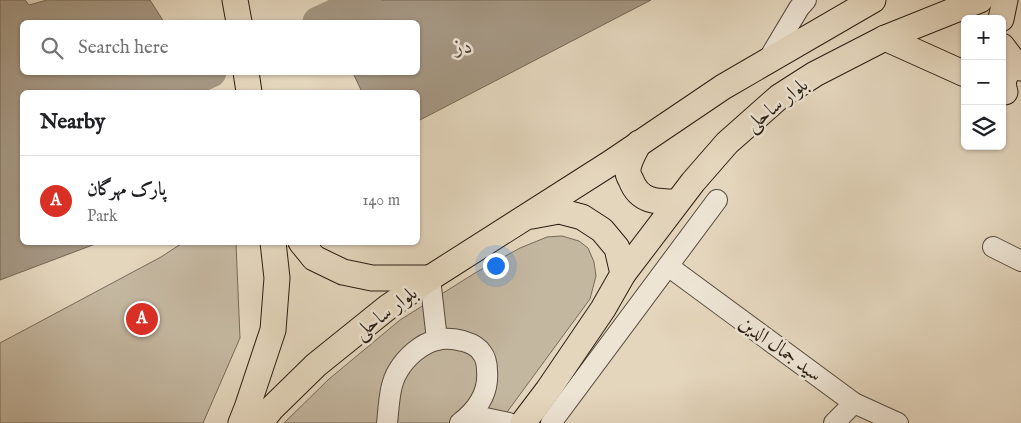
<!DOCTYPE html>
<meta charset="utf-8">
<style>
:root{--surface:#fff;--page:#f6f6f6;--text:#202124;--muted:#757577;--line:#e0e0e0;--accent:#d93025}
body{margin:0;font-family:"IM FELL English",Amiri,serif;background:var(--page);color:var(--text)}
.controls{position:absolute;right:15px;top:15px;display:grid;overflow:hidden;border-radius:8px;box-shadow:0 1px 4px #0004}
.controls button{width:45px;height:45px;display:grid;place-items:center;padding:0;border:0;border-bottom:1px solid var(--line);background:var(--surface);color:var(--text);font:25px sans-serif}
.you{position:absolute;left:495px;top:265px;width:18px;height:18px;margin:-12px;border:4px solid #fff;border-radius:50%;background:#1a73e8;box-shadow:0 0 0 8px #1a73e833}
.badge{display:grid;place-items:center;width:32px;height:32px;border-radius:50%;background:var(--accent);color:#fff;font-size:16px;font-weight:700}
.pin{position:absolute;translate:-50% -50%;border:2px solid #fff;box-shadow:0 1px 5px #0006}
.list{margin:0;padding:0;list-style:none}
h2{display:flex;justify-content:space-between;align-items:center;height:65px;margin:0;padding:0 20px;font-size:21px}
h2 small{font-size:16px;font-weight:400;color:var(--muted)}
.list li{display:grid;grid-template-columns:32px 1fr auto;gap:15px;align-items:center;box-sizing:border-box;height:90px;padding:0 20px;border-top:1px solid var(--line)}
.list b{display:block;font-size:19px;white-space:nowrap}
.list p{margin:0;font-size:16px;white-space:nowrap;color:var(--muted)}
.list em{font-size:16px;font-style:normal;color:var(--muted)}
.icon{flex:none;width:28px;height:28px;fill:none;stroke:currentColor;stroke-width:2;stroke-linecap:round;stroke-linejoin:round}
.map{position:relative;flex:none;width:1021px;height:423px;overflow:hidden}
.search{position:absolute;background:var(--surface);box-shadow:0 1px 4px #0004;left:20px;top:20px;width:400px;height:55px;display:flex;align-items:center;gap:12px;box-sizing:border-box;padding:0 18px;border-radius:8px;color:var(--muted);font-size:19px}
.panel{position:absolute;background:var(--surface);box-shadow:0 1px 4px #0004;left:20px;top:90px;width:400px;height:155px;border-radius:8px}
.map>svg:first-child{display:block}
.green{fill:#c4b7a0;stroke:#776a5a}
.water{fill:#a59783;stroke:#746756}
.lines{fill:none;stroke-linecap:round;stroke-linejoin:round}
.river{stroke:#a59783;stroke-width:31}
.minor-casing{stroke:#584c3e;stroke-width:22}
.major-casing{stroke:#2a1e13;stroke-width:27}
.minor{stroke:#ede4d4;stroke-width:20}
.major{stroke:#e4d6bd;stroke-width:25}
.labels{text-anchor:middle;stroke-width:5;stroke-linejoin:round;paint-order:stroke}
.street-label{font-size:20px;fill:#2a1e13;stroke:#ede4d4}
.water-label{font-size:21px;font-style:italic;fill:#55483a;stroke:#ede4d4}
</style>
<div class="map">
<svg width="1021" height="423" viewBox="0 0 1021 423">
<rect width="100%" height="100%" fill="#e4d6bd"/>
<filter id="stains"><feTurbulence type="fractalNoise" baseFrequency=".004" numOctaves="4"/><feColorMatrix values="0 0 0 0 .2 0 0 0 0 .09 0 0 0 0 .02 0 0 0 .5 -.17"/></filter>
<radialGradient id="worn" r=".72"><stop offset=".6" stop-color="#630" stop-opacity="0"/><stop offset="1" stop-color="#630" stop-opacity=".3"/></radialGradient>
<g class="green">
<polygon points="562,236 579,241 588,248 594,262 596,276 590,299 499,423 284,423 329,379 400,320 475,273 520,248 547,237"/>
<polygon points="184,242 236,243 240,338 203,423 0,423 0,343 161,257"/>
</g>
<g class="water">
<polygon points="0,0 25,0 29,5 47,0 150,0 164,22 22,22 22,72 183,73 182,92 22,92 22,242 98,243 0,280"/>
<polygon points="332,0 651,0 418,121 418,92 362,92 353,73 418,72 418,22 336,22"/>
</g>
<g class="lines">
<g class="river">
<polyline points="318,22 366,0"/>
<polyline points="168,92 211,72"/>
</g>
<defs>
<g id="minor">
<polyline points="768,60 799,8 806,0"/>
<polyline points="993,247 1021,261"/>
<polyline points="668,266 854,403 898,423"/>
<polyline points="430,278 437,340"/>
<polyline points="471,415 509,423"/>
<path d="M387,423c2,-16 2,-38 11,-52 8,-14 23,-27 38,-31 9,-2 19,-1 27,1 7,2 15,5 19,12 4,5 5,13 5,18 2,22 -10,39 -27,52"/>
<polyline points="551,423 717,200"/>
<polyline points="834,423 854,403"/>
</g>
<g id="major">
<polyline points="235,0 239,22"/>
<polyline points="1001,19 1005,0"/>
<polyline points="885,38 965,74"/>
<polyline points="1002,46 1017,66 1021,68"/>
<polyline points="246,72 249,92"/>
<path d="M1005,92c-4,-12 0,-21 12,-26"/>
<path d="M639,143c-4,8 -12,20 -11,30 0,2 2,5 3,7 8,22 26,22 46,22"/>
<polyline points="301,242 314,258 343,272 372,278 430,278"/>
<polyline points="623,274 693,182 727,143 779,97 815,74 885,38 980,0"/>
<polyline points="241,423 247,408 273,330 277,278 273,242"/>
<polyline points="260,423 272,408 316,365 388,307 430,278 609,164 723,87 873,0"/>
<polyline points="523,423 548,390 603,309 623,274 617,248 602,230 582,217 559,211 532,216"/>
</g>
</defs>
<use href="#minor" class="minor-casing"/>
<use href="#major" class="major-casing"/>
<use href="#minor" class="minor"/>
<use href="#major" class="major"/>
</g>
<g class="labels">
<g class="street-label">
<text transform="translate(776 104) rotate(-38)" y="7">بلوار ساحلی</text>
<text transform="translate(385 312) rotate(-37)" y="7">بلوار ساحلی</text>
<text transform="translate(781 348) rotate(36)" y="7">سید جمال الدین</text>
</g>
<g class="water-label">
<text x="464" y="53">دز</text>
</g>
</g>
<rect width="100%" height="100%" filter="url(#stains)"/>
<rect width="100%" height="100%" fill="url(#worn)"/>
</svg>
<div class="controls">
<button>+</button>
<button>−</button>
<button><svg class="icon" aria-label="layers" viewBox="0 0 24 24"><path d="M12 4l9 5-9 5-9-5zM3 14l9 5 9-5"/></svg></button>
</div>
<div class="you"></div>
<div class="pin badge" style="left:142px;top:319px">A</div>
<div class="search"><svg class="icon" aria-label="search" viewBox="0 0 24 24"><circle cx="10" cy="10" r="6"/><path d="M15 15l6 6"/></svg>Search here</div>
<section class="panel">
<h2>Nearby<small></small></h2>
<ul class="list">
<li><span class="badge">A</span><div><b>پارک مهرگان</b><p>Park</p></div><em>140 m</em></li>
</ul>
</section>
</div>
